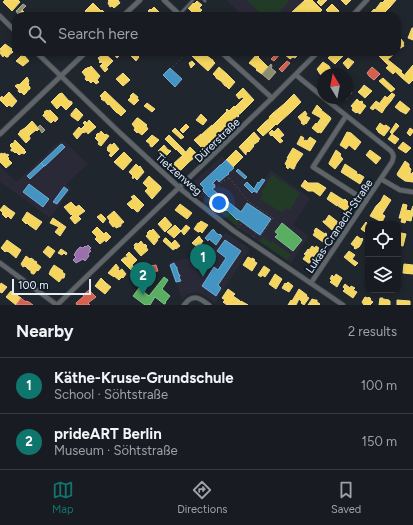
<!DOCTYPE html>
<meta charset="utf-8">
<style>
:root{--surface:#181c22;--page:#25292f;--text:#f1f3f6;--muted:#9fa1a5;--line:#363a40;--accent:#0f766e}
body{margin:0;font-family:Figtree,sans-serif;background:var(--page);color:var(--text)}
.controls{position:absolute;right:12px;bottom:12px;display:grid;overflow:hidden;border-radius:8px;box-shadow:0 2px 6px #0003}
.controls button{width:36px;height:36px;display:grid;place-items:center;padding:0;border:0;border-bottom:1px solid var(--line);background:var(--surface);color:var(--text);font:20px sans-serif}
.compass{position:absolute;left:317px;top:68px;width:36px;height:36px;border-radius:50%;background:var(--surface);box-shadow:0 2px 6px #0003;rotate:350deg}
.scale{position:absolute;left:12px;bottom:10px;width:79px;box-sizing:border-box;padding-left:4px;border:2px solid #e6eef8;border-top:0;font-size:11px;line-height:14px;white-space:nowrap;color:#e6eef8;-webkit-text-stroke:3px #111c29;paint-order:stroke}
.you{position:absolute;left:219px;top:203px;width:14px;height:14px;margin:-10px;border:3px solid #fff;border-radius:50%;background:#1a73e8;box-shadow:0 0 0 6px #1a73e833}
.badge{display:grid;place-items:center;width:26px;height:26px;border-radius:50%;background:var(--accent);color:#fff;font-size:13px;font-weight:700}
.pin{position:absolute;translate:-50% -33px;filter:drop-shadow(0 1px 2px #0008)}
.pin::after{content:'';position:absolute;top:21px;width:14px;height:12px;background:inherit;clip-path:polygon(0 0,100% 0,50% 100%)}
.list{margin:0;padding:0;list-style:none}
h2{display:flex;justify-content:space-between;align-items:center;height:52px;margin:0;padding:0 16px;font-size:17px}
h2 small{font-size:13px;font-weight:400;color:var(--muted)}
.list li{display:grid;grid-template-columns:26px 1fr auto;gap:12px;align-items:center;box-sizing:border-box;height:56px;padding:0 16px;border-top:1px solid var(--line)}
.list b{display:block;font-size:15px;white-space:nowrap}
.list p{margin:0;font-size:13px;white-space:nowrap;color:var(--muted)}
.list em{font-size:13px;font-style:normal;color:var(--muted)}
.icon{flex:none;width:22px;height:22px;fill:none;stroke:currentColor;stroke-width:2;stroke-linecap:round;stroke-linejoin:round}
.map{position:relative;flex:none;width:413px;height:305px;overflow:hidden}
.search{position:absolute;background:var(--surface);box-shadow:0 2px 6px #0003;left:12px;right:12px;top:12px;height:44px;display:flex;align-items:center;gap:10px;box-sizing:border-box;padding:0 14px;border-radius:12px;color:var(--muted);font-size:15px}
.sheet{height:164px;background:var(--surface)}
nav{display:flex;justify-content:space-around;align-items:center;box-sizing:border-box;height:56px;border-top:1px solid var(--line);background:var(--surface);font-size:11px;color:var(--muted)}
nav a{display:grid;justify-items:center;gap:2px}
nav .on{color:var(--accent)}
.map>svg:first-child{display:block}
.education{fill:#2a2938}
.green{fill:#223b27}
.homes{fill:#f6d55c;stroke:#f1dc8b}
.shops{fill:#d6604d;stroke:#db8b80}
.offices{fill:#9970ab;stroke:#b096c2}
.schools{fill:#4393c3;stroke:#74aed3}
.public{fill:#5aae61;stroke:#84c18e}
.industry{fill:#8c8c6e;stroke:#a7a997}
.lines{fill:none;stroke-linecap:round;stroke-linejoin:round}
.service-casing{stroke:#3b4046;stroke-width:4}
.minor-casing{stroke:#3b4046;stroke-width:6}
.path{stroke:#595d63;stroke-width:1;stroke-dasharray:1 3;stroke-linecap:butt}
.service{stroke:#5f6469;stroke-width:2}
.minor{stroke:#5f6469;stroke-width:4.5}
.labels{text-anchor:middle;stroke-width:4;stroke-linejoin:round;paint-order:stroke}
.street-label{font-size:11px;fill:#e6eef8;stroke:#111c29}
</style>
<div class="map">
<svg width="413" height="305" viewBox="0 0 413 305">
<rect width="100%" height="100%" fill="#20262d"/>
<g class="education">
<polygon points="226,0 303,0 288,16 243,16"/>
<polygon points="64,141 88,164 66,184 71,189 50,218 0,182 0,166 16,182 58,143"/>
<polygon points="222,156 257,192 271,170 310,198 293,225 309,236 291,263 236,226 188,187"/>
<polygon points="225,232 250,249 215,303 202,294 196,292 188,294 182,299 169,262 190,258 212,250"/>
</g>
<g class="green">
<polygon points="246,0 290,0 275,16 264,16"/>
<polygon points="272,175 300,193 290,210 285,208 282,213 260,199 263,194 261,192"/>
<polygon points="209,197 210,197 220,206 221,206 226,211 227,210 231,215 232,215 237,220 238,219 240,221 237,226 205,201"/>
<polygon points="263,237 271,243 272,241 291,255 287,260 259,241"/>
</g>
<g class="homes">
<polygon points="5,0 18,0 20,2 12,11 3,2"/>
<polygon points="108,0 118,0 120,3 114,8 112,6 110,7 108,3 109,1"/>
<polygon points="305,0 310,5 306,10 310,13 307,16 304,14 302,16 295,16 292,12"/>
<polygon points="307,0 312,0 317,5 314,9 306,1"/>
<polygon points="319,0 320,1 322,0 327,0 321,6 317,2"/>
<polygon points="341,0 351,0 346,5"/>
<polygon points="385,0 396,0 390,7 384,1"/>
<polygon points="197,1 202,5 199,8 202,10 198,14 196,12 194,14 188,8 193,3 194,4"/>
<polygon points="384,1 390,7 381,16 375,10 381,2 382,3"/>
<polygon points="93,3 101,11 102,10 105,13 103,14 105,15 104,16 90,16 85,11"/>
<polygon points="332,4 339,11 335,16 324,16 328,12 326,10"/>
<polygon points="310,5 314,9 317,5 322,10 316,16 314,16 306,10"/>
<polygon points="154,7 159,12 156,16 149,16 147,15 149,12 148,11 150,9 151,10"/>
<polygon points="374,9 381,16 368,16"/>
<polygon points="22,10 26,14 28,12 31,15 30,16 17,16"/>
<polygon points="412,28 413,28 413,40 408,38"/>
<polygon points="397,36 401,39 404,43 403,44 404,46 402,47 401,48 400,48 398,49 397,48"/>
<polygon points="5,44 12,49 11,50 13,52 9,55 8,57 6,57 4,55 3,57 0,53 1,52 0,49"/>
<polygon points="103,52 113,61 107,67 101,62 100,63 99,62 100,61 98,58 101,56 101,54"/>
<polygon points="112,52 123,52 117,58"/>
<polygon points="134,52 139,57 136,61 131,56"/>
<polygon points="194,52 203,52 204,54 197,61 191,55"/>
<polygon points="286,52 301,52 295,58 293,57 290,59 284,54"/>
<polygon points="334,52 347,52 335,64 328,58"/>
<polygon points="381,52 396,52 385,62 378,55"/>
<polygon points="23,54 29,61 23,66 16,61"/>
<polygon points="204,54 210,58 211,59 213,60 213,61 215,63 208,71 197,61"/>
<polygon points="257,54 259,56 258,57 268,67 262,74 256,70 257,69 249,63"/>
<polygon points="348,58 354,62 348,69 343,63"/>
<polygon points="387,59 402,71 401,72 404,75 402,78 385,62"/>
<polygon points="192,61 195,64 191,68 189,63"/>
<polygon points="323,62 329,66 331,70 328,74 324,74 322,75 320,74 317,69"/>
<polygon points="103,63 108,69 105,72 100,66"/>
<polygon points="389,65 395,72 393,74 386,68"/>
<polygon points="413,65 413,80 409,84 402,78"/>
<polygon points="91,66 100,76 97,80 99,82 96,84 93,81 91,83 88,80 87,81 85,79 86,77 82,72 86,68 87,69 88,67 89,68"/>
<polygon points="219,67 227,74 221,81 216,78 216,77 213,74"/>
<polygon points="123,73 130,80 123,86 116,79"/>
<polygon points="227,74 235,82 229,89 226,86 225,86 221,81"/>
<polygon points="27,77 29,81 28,82 29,84 28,85 30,87 30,89 27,91 27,92 24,95 21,92 20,93 18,91 20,86 18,89 15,86 18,84 19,85"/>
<polygon points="383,78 395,89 391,92 379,81"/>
<polygon points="364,85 372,91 368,95 361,89"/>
<polygon points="243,88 254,100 247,107 241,101 244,98 242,97 239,99 236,95"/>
<polygon points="347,89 348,89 352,92 346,100 344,98 347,98"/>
<polygon points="361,89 368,95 365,98 358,92"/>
<polygon points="105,91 126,111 121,116 118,113 117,113 113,109 109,104 108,105 104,100 104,101 101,99 102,98 100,96"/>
<polygon points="9,92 17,101 12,107 9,105 7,107 0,100 0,98 2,96 3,98"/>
<polygon points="62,93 69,101 70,101 72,102 72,104 66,110 61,105 57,109 51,102 59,94"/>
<polygon points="133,93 138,97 137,99 139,100 134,105 128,100 131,97 130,96"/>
<polygon points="392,93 395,95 391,101 387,98"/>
<polygon points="294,94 301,102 291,112 284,104"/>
<polygon points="385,96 391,101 385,108 379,104"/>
<polygon points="357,99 360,102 361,101 363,102 362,103 366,106 360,114 357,112 356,113 352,110 353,108 351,106"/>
<polygon points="241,101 247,107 241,113 235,107"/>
<polygon points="376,101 379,103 373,110 370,108"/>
<polygon points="400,101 405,105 400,111 395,107"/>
<polygon points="147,103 155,109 152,112 144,106"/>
<polygon points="379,103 385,108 382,113 375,108"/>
<polygon points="284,104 291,112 281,121 273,113"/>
<polygon points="317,105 322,110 321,110 330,117 331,119 326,126 319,121 321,118 312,113"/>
<polygon points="405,105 410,109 406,114 400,111"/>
<polygon points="234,106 241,113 238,115 239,116 238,117 236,116 235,117 236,119 234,119 228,125 227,127 225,126 224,127 225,129 223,130 220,132 213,125 227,111 226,110 227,109 229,111"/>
<polygon points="76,108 83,115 78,121 71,116 71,114"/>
<polygon points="47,110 48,111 50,110 57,117 58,119 55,122 54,120 51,123 46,119 45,117 43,116 43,115 45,113 44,112"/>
<polygon points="305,111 307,114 302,122 298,117"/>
<polygon points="273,113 281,121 277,125 276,124 271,129 265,122 270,118 269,117"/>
<polygon points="201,114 207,120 203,125 196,120"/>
<polygon points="306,116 310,118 306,124 305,123 304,125 301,123"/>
<polygon points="137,118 138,118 147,125 146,126 148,129 142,135 138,132 137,133 134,130 135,128 132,124"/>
<polygon points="89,120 96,127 88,134 83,127 85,125 83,123 85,121 87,123"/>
<polygon points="32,121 39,129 37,131 36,130 31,134 25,128"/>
<polygon points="319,121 326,126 321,133 319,132 318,133 312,128 316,123 317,124"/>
<polygon points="265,122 271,129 263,136 257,130"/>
<polygon points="380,123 384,126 386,125 390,128 384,136 378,132 378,131 376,129"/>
<polygon points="396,123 399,126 392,134 390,132"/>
<polygon points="186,124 189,127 183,133 180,130"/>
<polygon points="212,125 220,132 210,142 202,134"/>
<polygon points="79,127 81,129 83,127 87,131 84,133 83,132 77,139 73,134"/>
<polygon points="25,128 31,134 29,136 30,138 30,139 26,143 18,134 20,132 20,131"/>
<polygon points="175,128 184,137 181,139 172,131"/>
<polygon points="278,128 284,135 280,138 274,132"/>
<polygon points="410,128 413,130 413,132 410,136 407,133"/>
<polygon points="272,130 283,141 280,143 272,135 271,136 269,133"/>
<polygon points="101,131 105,135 106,134 109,136 101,146 98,144 99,142 95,138 97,136 96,135 98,133 99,134"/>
<polygon points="254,132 260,139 258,140 259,141 253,145 247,139"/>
<polygon points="347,132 351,133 361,142 355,150 349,145 346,149 340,145"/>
<polygon points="201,134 210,142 203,149 194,140"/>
<polygon points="392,134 399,139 395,144 388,139"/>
<polygon points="152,135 159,140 152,147 150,146 150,144 146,141"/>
<polygon points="169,135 179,145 176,150 165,139"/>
<polygon points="301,136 304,138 303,140 305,141 305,140 307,141 310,137 316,141 310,151 297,144"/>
<polygon points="247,139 254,146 249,152 248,151 246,153 246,155 239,147"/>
<polygon points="15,140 25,150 24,150 26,152 24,154 22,153 19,155 16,152 15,153 13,151 11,151 11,149 13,149 10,146 11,146 10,145 12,143 13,144"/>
<polygon points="403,142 411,148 406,153 398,148"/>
<polygon points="114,143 119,149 111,157 109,155 111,153 108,151 107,150 108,149 107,148 110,144 112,145"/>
<polygon points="164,145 168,150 169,150 171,151 164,158 158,151"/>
<polygon points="179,145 184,150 184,153 182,155 176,149"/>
<polygon points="190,147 198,155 195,157 189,162 182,155 184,153 184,151 186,152"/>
<polygon points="293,148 303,154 296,164 294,169 293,169 289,167 288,169 286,167 287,166 285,164 288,158 287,158"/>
<polygon points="236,150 243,157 233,167 226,160"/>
<polygon points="336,150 341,154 340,155 341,157 343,159 335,169 329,164 329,163"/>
<polygon points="370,150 381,158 376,164 366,155"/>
<polygon points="124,152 132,160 123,170 114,162"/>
<polygon points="1,153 3,154 5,153 6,155 7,154 9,155 7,157 9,158 8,159 12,163 6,168 0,162 0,155"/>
<polygon points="183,155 189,162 179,172 172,165"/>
<polygon points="405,161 409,164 409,167 411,169 410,173 406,176 405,181 398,176 397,174"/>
<polygon points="136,164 139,167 140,166 144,172 137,180 134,177 133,179 132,177 133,176 129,172"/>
<polygon points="345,164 357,172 352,179 341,172"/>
<polygon points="413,172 413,182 405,181 406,176 410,173 412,174"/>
<polygon points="356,173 359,175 359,174 364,177 360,184 352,179"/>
<polygon points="149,176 161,187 161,189 152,199 145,191 148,188 143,183"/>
<polygon points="305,180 308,183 318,183 326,188 320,196 313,191 308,191 301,186"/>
<polygon points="331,192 342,199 337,206 327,199"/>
<polygon points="134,195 144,205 140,209 139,211 137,212 133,208 132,209 127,204 133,199 131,197"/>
<polygon points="384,195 391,200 384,211 376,206 381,201"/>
<polygon points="342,199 344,200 345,199 350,204 346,211 338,206"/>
<polygon points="71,202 76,207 79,205 85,211 78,216 81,219 75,224 70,218 73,215 72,214 71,215 64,207"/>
<polygon points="180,204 192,213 187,219 175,210"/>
<polygon points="403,204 407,205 406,210 411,211 413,206 413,216 412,216 411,221 406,220 405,223 401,222 402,218 399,218"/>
<polygon points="4,205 9,209 4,216 2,214 3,213 0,210"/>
<polygon points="376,206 384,211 382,214 385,216 382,222 370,216"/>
<polygon points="9,209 15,213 11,219 8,216 6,218 4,216"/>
<polygon points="114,211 124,222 121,224 121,226 116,228 115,226 113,227 109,222 110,221 107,217"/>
<polygon points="27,212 42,222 36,230 29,225 27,223 26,224 22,220"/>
<polygon points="101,214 106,219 103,223 97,217"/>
<polygon points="329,215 338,222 336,225 336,226 332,230 323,222 323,221 325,221"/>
<polygon points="165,217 172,225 165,232 158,224"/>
<polygon points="53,218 66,227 60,236 55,232 59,227 50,223"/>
<polygon points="201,221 208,225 202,233 200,231 199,232 198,232 194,229 198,223 199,223"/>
<polygon points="366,222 368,224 368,234 361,229"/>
<polygon points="175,225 181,231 174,238 167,232"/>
<polygon points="186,225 190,228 184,235 181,231"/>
<polygon points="97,227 104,234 106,232 111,237 106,242 105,240 100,244 95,239 97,237 92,232"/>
<polygon points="316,228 325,234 325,233 327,234 326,235 327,236 326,240 324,240 323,242 313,235 315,232 314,231"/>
<polygon points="153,229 160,237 157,239 158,240 154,245 146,236 148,234 147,233 150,230 151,231"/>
<polygon points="401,233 406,234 403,246 398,245"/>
<polygon points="199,236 201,239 196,246 192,243 198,237 199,237"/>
<polygon points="357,236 361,239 362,238 363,239 361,244 354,240"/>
<polygon points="165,238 166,238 176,248 173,250 163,241"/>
<polygon points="201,239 203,241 198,248 196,246"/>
<polygon points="7,240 21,250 16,258 9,252 6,251 5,252 1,248"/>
<polygon points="175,240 180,246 176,249 171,244"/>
<polygon points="354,240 361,244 359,247 355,249 354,248 355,247 351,244"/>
<polygon points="141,241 144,245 145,244 147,246 146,247 148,250 141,256 134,248 135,247 134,245 136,243 138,244"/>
<polygon points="48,246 55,251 50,258 43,252"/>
<polygon points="312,246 315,248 316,246 319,248 318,250 319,251 315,257 306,252 308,249 309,250"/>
<polygon points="61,249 67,253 66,255 64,253 62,255 58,253"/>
<polygon points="349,251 355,255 352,259 358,263 355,266 344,257"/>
<polygon points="129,252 137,260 132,265 134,267 131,270 121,260 125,257 127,258 128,258 126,255"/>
<polygon points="306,252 315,257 310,264 303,259 306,255 304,254"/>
<polygon points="26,256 30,259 31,258 34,260 28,269 25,266 23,267 21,264"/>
<polygon points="248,257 252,259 252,258 254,259 255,260 254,261 257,263 252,271 243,265"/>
<polygon points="33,261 35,261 37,262 36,263 41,267 38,271 37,270 34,274 33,274 31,273 31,271 28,269"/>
<polygon points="116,264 119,268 118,270 119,271 122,269 126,274 123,278 122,277 119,280 114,276 114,277 108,273"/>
<polygon points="404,264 413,265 413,274 403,273"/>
<polygon points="54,265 63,271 62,272 65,274 64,278 62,278 59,282 49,274 50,272 50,271"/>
<polygon points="264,266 270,270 265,277 262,275 261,277 258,275"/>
<polygon points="275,274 282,279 276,289 269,284"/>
<polygon points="336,274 342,278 337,287 330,282 332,280 330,279 332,275 334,277"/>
<polygon points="101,278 106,283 100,290 95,286"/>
<polygon points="288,282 293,286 289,292 282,288 285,283 286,284"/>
<polygon points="1,283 7,287 2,293 0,292 0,285"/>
<polygon points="106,283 111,287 105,294 100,290"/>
<polygon points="345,284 350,288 351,286 355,288 353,290 357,292 353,298 343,291 345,289 343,287"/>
<polygon points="228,289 235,294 233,296 239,300 235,305 227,305 223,302 225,300 222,298"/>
<polygon points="299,289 307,295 302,302 299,299 296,305 288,305 291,300 292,301"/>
<polygon points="11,291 21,298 16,305 6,297"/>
<polygon points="306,296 309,298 304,305 301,303"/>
<polygon points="365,297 368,298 369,297 371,299 370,300 373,302 370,305 364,305 362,302"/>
<polygon points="380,298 383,298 382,300 383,299 389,300 389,301 390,301 390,305 379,305"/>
<polygon points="312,299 315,300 317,300 317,302 320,304 319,305 308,305"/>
<polygon points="239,300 241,302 241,301 248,305 235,305"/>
<polygon points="397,300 410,301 410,305 397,305"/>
</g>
<g class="shops">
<polygon points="278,52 282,52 274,61 271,59"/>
<polygon points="287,61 290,63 282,72 279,69"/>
<polygon points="372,67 380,74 374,80 369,76 367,73"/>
<polygon points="156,265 158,271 145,273 144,267"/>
<polygon points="89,290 96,297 88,303 90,305 77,305 76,303 84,296 83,295"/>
<polygon points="21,298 26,302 26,301 29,302 33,305 16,305"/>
</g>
<polygon class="offices" points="88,245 91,248 89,250 91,251 88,254 89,256 85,261 83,259 76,263 73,260 76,257 74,255 77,250 80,247 83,248 85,246 86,247"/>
<g class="schools">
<polygon points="170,68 182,79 175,87 163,75"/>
<polygon points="62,144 65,147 45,166 44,166 41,163 60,145"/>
<polygon points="226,160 234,168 228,173 229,174 227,175 219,182 217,179 212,184 214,184 215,186 214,188 212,189 241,212 242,210 243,210 243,209 247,203 271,219 260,235 238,219 237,220 227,210 226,211 221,206 220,206 216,201 215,202 210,197 209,197 202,190 204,188 200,184 217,168 220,165 221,165"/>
<polygon points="41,163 44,166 30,179 27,176"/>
<polygon points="238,169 247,177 245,179 236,171"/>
<polygon points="262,179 265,180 257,192 254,189 258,182 259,183"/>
<polygon points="247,182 257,192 257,193 254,191 252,193 244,185"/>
<polygon points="29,184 49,199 43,207 23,192"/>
<polygon points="64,187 68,190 57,204 53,202"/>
<polygon points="213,229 215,231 215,232 219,235 220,234 222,236 216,245 209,239 208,241 205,238 212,230 213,230"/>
<polygon points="225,240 241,251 218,285 221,288 216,296 202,286 214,267 218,270 226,258 217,251"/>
<polygon points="174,263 176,267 177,267 177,269 179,275 180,275 180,276 179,277 181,281 176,282 170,265"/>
</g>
<g class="public">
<polygon points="282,223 299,237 302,240 293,251 275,237 278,234 275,232"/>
<polygon points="164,277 168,280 162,289 170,296 166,301 165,304 164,304 155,297 150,305 145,305 133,296 139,288 149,296"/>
</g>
<g class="industry">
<polygon points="23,4 26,6 18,14 16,11"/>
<polygon points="271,64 272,66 271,68 276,72 269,80 262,74"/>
<polygon points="40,125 45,130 42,133 38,127"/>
</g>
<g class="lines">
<defs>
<g id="service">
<polyline points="204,0 205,1"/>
<polyline points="180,14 193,0"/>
</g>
<g id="minor">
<polyline points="164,0 181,16"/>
<polyline points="0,16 16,32"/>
<polyline points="123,16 140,0"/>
<polyline points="352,16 367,0"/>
<polyline points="36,52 119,132 183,191 234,231 343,305"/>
<polyline points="221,52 272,98"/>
<polyline points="296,75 323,97"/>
<polyline points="346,116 313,167 366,201"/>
<polyline points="0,134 86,52"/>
<polyline points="381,179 400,190 413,192"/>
<polyline points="0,263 57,305"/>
<path d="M311,283l81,-121c2,-5 2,-7 -1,-11l-67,-53"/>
<polyline points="57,305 272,98 318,52"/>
<path d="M184,305c9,-12 16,-7 25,0"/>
</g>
</defs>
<use href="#service" class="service-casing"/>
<use href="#minor" class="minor-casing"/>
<g class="path">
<polyline points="173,67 187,52"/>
<polyline points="227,175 248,201 273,218 261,236"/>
<polyline points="215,187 218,187 223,181 229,178"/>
<polyline points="199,197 204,192"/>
<polyline points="246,226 256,233 253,237"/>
<polyline points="238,228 242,222"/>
</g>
<use href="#service" class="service"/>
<use href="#minor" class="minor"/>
</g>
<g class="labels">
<g class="street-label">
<text transform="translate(217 140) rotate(-44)" y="4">Dürerstraße</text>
<text transform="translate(179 174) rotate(41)" y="4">Tietzenweg</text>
<text transform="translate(339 226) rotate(-56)" y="4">Lukas-Cranach-Straße</text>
</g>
</g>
</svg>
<div class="controls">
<button><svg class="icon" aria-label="locate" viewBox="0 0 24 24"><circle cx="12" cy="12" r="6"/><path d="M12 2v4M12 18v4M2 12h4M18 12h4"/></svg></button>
<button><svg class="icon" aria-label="layers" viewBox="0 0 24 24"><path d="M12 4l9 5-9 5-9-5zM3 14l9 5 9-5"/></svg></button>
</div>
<svg class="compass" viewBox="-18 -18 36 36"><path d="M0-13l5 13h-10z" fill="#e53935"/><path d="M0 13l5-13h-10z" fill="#9fa1a5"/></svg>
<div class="scale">100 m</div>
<div class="you"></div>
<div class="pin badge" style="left:203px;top:277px">1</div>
<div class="pin badge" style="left:143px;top:295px">2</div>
<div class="search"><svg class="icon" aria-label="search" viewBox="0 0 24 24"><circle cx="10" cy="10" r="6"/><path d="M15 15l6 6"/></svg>Search here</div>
</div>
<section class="sheet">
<h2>Nearby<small>2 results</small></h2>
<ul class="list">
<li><span class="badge">1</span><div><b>Käthe-Kruse-Grundschule</b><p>School · Söhtstraße</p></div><em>100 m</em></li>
<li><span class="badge">2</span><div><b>prideART Berlin</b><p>Museum · Söhtstraße</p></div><em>150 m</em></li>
</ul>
</section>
<nav>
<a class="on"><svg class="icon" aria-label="map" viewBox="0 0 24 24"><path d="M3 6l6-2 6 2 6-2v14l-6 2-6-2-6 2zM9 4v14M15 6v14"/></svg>Map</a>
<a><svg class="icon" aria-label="directions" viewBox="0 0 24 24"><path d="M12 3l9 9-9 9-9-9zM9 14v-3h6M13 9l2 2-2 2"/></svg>Directions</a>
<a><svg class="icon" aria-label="saved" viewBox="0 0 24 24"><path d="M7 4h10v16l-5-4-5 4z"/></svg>Saved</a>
</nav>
